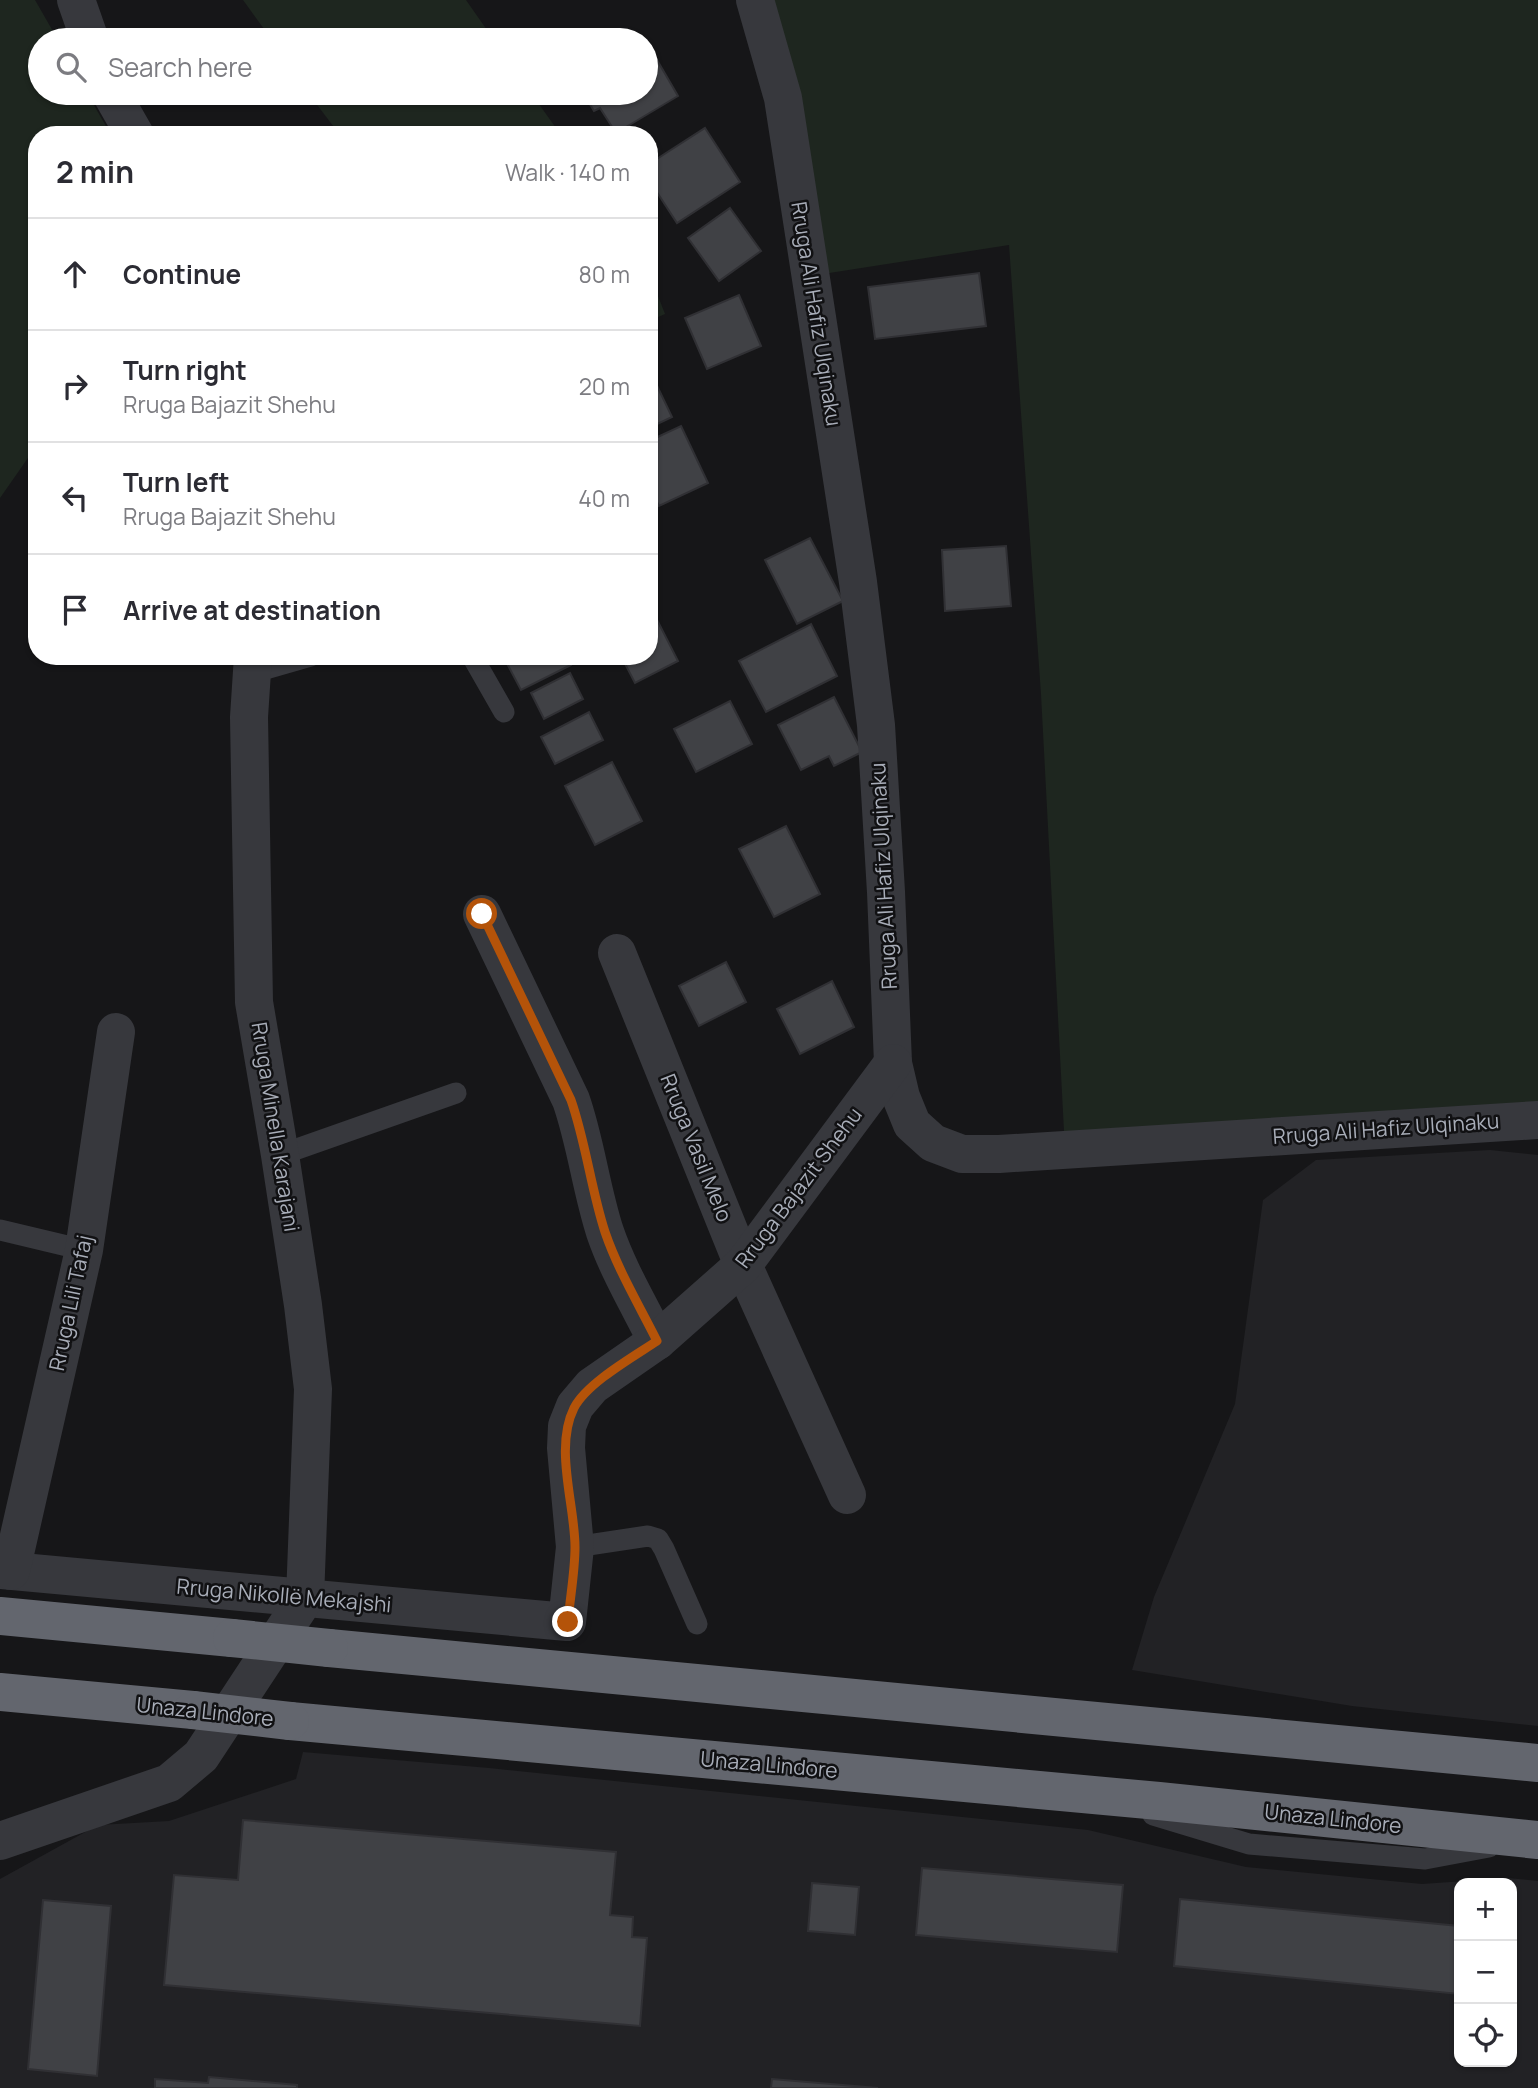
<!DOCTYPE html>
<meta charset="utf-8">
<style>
:root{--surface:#fff;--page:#f2f2f3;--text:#2b2b33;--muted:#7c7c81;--line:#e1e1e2}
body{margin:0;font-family:Manrope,sans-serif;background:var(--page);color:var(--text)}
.controls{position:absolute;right:21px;bottom:21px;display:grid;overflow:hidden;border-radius:14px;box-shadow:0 2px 5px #0004}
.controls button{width:63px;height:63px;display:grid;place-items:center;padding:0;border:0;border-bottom:2px solid var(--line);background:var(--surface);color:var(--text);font:35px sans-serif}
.stop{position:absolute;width:21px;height:21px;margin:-16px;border:5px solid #b45309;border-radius:50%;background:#fff}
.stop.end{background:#b45309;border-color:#fff;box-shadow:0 2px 7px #0008}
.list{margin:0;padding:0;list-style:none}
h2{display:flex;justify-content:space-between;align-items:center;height:91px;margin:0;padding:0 28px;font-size:30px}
h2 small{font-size:23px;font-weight:400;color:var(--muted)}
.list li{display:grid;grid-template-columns:46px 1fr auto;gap:21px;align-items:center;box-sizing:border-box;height:112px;padding:0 28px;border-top:2px solid var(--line)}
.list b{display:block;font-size:26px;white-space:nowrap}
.list p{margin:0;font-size:23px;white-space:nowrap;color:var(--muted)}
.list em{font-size:23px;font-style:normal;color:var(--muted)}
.icon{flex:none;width:38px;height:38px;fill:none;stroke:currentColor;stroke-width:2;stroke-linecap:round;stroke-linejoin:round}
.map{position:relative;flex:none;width:1538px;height:2088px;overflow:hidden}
.search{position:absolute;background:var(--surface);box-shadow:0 2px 5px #0004;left:28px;top:28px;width:630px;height:77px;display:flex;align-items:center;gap:18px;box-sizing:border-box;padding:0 24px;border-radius:38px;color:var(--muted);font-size:26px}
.panel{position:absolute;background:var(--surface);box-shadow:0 2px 5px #0004;left:28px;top:126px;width:630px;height:539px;border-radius:28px}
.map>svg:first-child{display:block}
.built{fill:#222225;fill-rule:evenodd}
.green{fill:#1e261f}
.building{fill:#404145;stroke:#303034;stroke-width:2}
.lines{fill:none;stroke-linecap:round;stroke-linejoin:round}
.lane{stroke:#37383d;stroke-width:21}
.street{stroke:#37383d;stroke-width:38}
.highway{stroke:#63666e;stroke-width:38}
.highway-bridge{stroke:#63666e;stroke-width:38}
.route{stroke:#b45309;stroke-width:9}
.labels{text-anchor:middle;stroke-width:5;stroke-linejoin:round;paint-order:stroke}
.street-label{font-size:21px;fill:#a8adb8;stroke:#111113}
</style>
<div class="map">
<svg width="1538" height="2088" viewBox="0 0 1538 2088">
<rect width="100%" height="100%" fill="#161618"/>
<g class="built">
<polygon points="1490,1150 1538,1155 1538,1726 1352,1706 1132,1670 1154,1597 1235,1404 1263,1200 1316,1160"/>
<path d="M303,1752l186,16 599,62 158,37 176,17 86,-6 30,3v207h-1538v-209l98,-54 71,-4 127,-42zM1459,1883h53v179h-53z"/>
</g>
<g class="green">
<polygon points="0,0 35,0 58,40 40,40 40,93 87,93 111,135 37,135 37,371 33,375 37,381 37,445 0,498"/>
<polygon points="243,0 466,0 494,40 272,40"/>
<polygon points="752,0 1538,0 1538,1120 1065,1150 1041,694 1009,245 810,276"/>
<polygon points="308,93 531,93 561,135 340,135"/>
<polygon points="649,273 665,314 649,321"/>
</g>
<g class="building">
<polygon points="646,41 678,96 616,133 600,108 594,111 583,93 646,93"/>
<polygon points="705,128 740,182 677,223 649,180 649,164"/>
<polygon points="730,208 761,251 719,281 688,238"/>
<polygon points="979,273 986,326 875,339 868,287"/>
<polygon points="739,295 761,346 707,369 685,318"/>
<polygon points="649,369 672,417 649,428"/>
<polygon points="681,426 708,483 659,506 649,486 649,441"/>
<polygon points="810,538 843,601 797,624 765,560"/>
<polygon points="1006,546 1011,606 945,611 942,550"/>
<polygon points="649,604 678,661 635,683 621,656 649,656"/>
<polygon points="811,624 837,676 766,712 739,661"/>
<polygon points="503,656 567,656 571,665 521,690"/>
<polygon points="570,673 583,699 544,719 531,693"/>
<polygon points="834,697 862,752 834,766 829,756 801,770 778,725"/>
<polygon points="730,701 752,744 696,772 674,729"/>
<polygon points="589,712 603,740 555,764 541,737"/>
<polygon points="612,762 642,821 595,845 565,786"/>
<polygon points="786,826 820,894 774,917 739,849"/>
<polygon points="726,962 746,1002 699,1026 679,986"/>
<polygon points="832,981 854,1027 800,1054 777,1009"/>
<polygon points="243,1820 616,1852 610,1915 633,1917 632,1937 647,1938 640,2026 164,1985 174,1875 238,1880"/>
<polygon points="922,1868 1123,1885 1117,1952 916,1935"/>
<polygon points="812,1883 859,1887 855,1935 808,1931"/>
<polygon points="1180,1899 1459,1926 1459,1994 1174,1966"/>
<polygon points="43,1900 111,1906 97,2076 28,2069"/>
<polygon points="209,2077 297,2085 297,2088 155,2088 155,2079 208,2083"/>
<polygon points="772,2079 878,2088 771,2088"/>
</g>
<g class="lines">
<g class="lane">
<polyline points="472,656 504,712"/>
<polyline points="252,673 311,656"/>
<polyline points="280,1155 456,1093"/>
<polyline points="0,1230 84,1250"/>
<polyline points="575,1547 648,1536 658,1539 664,1549 697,1624"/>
<polyline points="1153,1815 1249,1844 1425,1859 1489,1847"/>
</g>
<g class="street">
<polyline points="76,0 90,40"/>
<polyline points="755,0 783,98 858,582 876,725 886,892 893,1063 901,1097 912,1124 933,1143 962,1154 999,1154 1538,1120"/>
<polyline points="111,93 135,135"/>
<path d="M482,914l89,186c15,43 20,89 34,132 13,38 34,73 52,109"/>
<polyline points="617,953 743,1265 847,1495"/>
<polyline points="0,1570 567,1622 575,1547 566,1448 567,1426 575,1406 592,1386 657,1341 743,1265 893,1063"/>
<polyline points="11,1571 84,1250 116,1032"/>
<polyline points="0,1841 169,1783 201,1756 305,1598 313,1389 303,1305 280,1155 254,1002 249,717 253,656"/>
</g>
<g class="highway">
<polyline points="0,1616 232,1638"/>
<polyline points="329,1648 1538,1763"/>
<polyline points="0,1692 193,1710"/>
<polyline points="290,1721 1159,1801 1538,1840"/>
</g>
<g class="highway-bridge">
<polyline points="232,1638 329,1648"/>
<polyline points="193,1710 290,1721"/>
</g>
</g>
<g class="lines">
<path class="route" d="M482,914l89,186c15,43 20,89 34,132 13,38 34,73 52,109 -24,16 -70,42 -83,67 -20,40 1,97 1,139 0,25 -5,50 -7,75"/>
</g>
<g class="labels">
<g class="street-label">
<text transform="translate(816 314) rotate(81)" y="7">Rruga Ali Hafiz Ulqinaku</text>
<text transform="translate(884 876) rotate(-93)" y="7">Rruga Ali Hafiz Ulqinaku</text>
<text transform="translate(275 1127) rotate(81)" y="7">Rruga Minella Karajani</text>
<text transform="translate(1386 1129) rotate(-4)" y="7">Rruga Ali Hafiz Ulqinaku</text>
<text transform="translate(696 1148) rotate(68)" y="7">Rruga Vasil Melo</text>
<text transform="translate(799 1188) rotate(-53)" y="7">Rruga Bajazit Shehu</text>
<text transform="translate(71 1303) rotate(-78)" y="7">Rruga Lili Tafaj</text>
<text transform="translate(284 1596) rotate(5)" y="7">Rruga Nikollë Mekajshi</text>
<text transform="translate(205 1712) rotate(6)" y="7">Unaza Lindore</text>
<text transform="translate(769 1765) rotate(5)" y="7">Unaza Lindore</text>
<text transform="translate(1333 1819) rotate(6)" y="7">Unaza Lindore</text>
</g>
</g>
</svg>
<div class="controls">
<button>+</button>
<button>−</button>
<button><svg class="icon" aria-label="locate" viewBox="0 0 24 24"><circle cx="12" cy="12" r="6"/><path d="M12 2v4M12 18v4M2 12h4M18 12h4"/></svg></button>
</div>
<div class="stop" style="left:482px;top:914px"></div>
<div class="stop end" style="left:568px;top:1622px"></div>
<div class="search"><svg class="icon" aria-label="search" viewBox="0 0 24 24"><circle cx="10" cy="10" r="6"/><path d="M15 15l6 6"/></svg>Search here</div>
<section class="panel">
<h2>2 min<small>Walk · 140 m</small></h2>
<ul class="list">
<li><svg class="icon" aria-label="ahead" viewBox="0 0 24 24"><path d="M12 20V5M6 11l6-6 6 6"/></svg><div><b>Continue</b></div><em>80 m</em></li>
<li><svg class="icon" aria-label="right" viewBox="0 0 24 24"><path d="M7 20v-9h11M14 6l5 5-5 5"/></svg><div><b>Turn right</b><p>Rruga Bajazit Shehu</p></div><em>20 m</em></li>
<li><svg class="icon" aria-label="left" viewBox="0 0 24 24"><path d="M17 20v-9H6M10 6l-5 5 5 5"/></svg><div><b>Turn left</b><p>Rruga Bajazit Shehu</p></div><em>40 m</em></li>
<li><svg class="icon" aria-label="arrive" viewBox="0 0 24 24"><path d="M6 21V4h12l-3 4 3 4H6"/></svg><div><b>Arrive at destination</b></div></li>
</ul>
</section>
</div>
